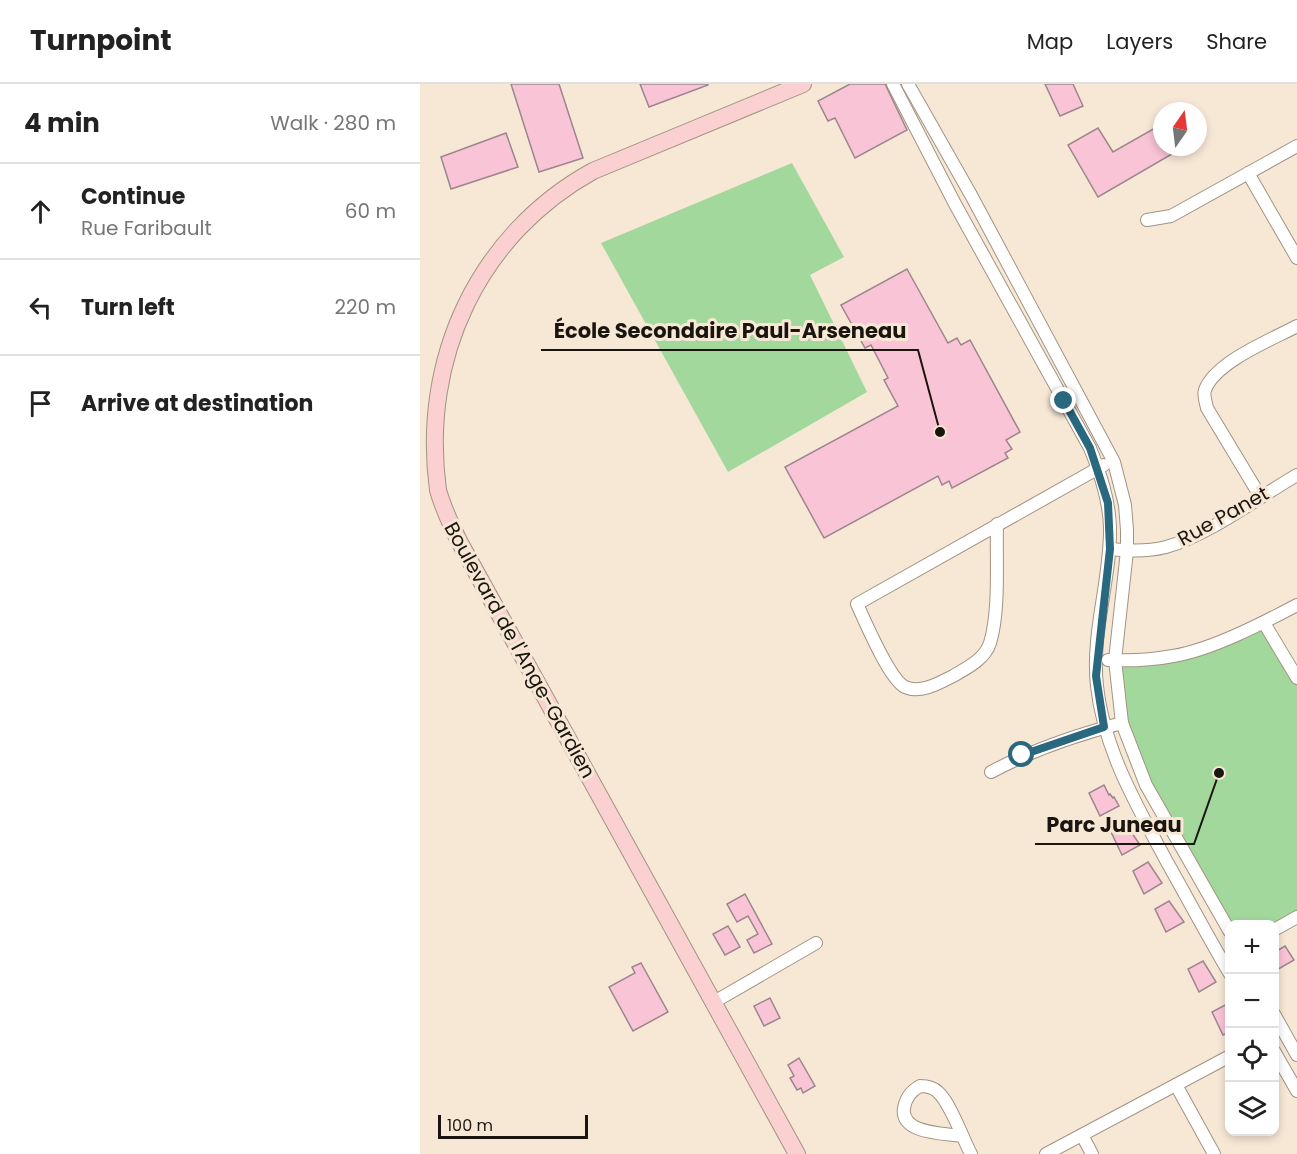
<!DOCTYPE html>
<meta charset="utf-8">
<style>
:root{--surface:#fff;--page:#f6f6f6;--text:#222;--muted:#767676;--line:#e0e0e0}
body{margin:0;font-family:Poppins,sans-serif;background:var(--page);color:var(--text)}
.controls{position:absolute;right:18px;bottom:18px;display:grid;overflow:hidden;border-radius:12px;box-shadow:0 3px 9px #0003}
.controls button{width:54px;height:54px;display:grid;place-items:center;padding:0;border:0;border-bottom:2px solid var(--line);background:var(--surface);color:var(--text);font:30px sans-serif}
.compass{position:absolute;left:733px;top:18px;width:54px;height:54px;border-radius:50%;background:var(--surface);box-shadow:0 3px 9px #0003;rotate:14deg}
.scale{position:absolute;left:18px;bottom:15px;width:150px;box-sizing:border-box;padding-left:6px;border:3px solid #1a150f;border-top:0;font-size:16px;line-height:21px;white-space:nowrap;color:#1a150f;-webkit-text-stroke:4px #f7e8d6;paint-order:stroke}
.stop{position:absolute;width:18px;height:18px;margin:-14px;border:4px solid #29687e;border-radius:50%;background:#fff}
.stop.end{background:#29687e;border-color:#fff;box-shadow:0 2px 6px #0008}
.list{margin:0;padding:0;list-style:none}
h2{display:flex;justify-content:space-between;align-items:center;height:78px;margin:0;padding:0 24px;font-size:26px}
h2 small{font-size:20px;font-weight:400;color:var(--muted)}
.list li{display:grid;grid-template-columns:39px 1fr auto;gap:18px;align-items:center;box-sizing:border-box;height:96px;padding:0 24px;border-top:2px solid var(--line)}
.list b{display:block;font-size:22px;white-space:nowrap}
.list p{margin:0;font-size:20px;white-space:nowrap;color:var(--muted)}
.list em{font-size:20px;font-style:normal;color:var(--muted)}
.icon{flex:none;width:33px;height:33px;fill:none;stroke:currentColor;stroke-width:2;stroke-linecap:round;stroke-linejoin:round}
.map{position:relative;flex:none;width:877px;height:1070px;overflow:hidden}
header{display:flex;align-items:center;gap:36px;box-sizing:border-box;height:84px;padding:0 30px;background:var(--surface);border-bottom:2px solid var(--line)}
header strong{font-size:28px}
nav{display:flex;gap:33px;margin-inline-start:auto;font-size:21px}
main{display:flex}
aside{flex:1;background:var(--surface)}
.map>svg:first-child{display:block}
.green{fill:#a3d89c}
.building{fill:#fac4d7;stroke:#9c868e;stroke-width:1.5}
.lines{fill:none;stroke-linecap:round;stroke-linejoin:round}
.minor-casing{stroke:#a19383;stroke-width:14}
.secondary-casing{stroke:#a19383;stroke-width:18}
.minor{stroke:#fff;stroke-width:12}
.secondary{stroke:#fad0d1;stroke-width:16}
.route{stroke:#29687e;stroke-width:8}
.labels{text-anchor:middle;stroke-width:6;stroke-linejoin:round;paint-order:stroke}
.street-label{font-size:20px;fill:#1a150f;stroke:#f7e8d6}
.leader{fill:none;stroke:#1a150f;stroke-width:2}
.callout-dot{fill:#1a150f;stroke:#f7e8d6;stroke-width:2}
.callout-label{font-size:21px;text-anchor:middle;font-weight:bold;fill:#1a150f;stroke:#f7e8d6;stroke-width:6;stroke-linejoin:round;paint-order:stroke}
</style>
<header>
<strong>Turnpoint</strong>
<nav><a>Map</a><a>Layers</a><a>Share</a></nav>
</header>
<main>
<aside>
<h2>4 min<small>Walk · 280 m</small></h2>
<ul class="list">
<li><svg class="icon" aria-label="ahead" viewBox="0 0 24 24"><path d="M12 20V5M6 11l6-6 6 6"/></svg><div><b>Continue</b><p>Rue Faribault</p></div><em>60 m</em></li>
<li><svg class="icon" aria-label="left" viewBox="0 0 24 24"><path d="M17 20v-9H6M10 6l-5 5 5 5"/></svg><div><b>Turn left</b></div><em>220 m</em></li>
<li><svg class="icon" aria-label="arrive" viewBox="0 0 24 24"><path d="M6 21V4h12l-3 4 3 4H6"/></svg><div><b>Arrive at destination</b></div></li>
</ul>
</aside>
<div class="map">
<svg width="877" height="1070" viewBox="0 0 877 1070">
<rect width="100%" height="100%" fill="#f7e8d6"/>
<g class="green">
<polygon points="372,79 424,173 390,191 447,308 308,388 181,159"/>
<polygon points="844,539 877,594 877,833 854,840 810,840 716,677 695,576 755,572"/>
</g>
<g class="building">
<polygon points="91,0 139,0 163,74 119,88"/>
<polygon points="220,0 288,0 288,1 229,23"/>
<polygon points="430,0 465,0 487,46 435,74 415,34 408,37 398,17"/>
<polygon points="625,0 653,0 663,22 640,32"/>
<polygon points="742,40 742,63 764,63 678,113 648,61 678,44 693,68"/>
<polygon points="86,49 98,83 31,105 21,73"/>
<polygon points="487,185 528,259 537,254 541,261 550,256 600,348 586,356 592,365 585,369 588,374 532,404 529,397 522,401 518,392 404,454 365,383 478,322 464,296 468,294 451,261 445,264 421,221"/>
<polygon points="684,701 689,711 690,710 693,714 694,713 699,722 680,732 669,709"/>
<polygon points="706,740 720,761 702,771 691,748"/>
<polygon points="728,778 742,799 724,810 713,787"/>
<polygon points="325,810 352,860 334,869 327,856 338,850 328,832 317,838 307,820"/>
<polygon points="749,817 764,838 746,848 735,825"/>
<polygon points="308,842 320,863 305,871 293,850"/>
<polygon points="865,862 874,876 855,887 855,868"/>
<polygon points="783,877 796,898 779,908 768,885"/>
<polygon points="221,879 248,928 213,947 189,903 215,889 212,883"/>
<polygon points="350,914 360,934 344,942 334,922"/>
<polygon points="807,920 810,924 810,948 803,951 792,928"/>
<polygon points="379,974 395,1002 383,1009 381,1004 377,1006 370,994 374,992 368,981"/>
</g>
<g class="lines">
<defs>
<g id="minor">
<path d="M473,0l62,120 135,244c10,25 19,51 20,79 1,52 -19,106 -13,159 7,64 40,120 70,176 21,37 41,75 63,112"/>
<polyline points="488,0 551,111 694,378 705,421 707,446 707,467 695,576 702,639 726,701 810,848"/>
<polyline points="828,89 877,174"/>
<polyline points="727,136 751,132 877,62"/>
<path d="M840,412l-53,-88c-1,-6 -4,-12 -2,-18 10,-28 66,-50 92,-64"/>
<path d="M577,440c-1,36 3,86 -7,119 -5,16 -23,25 -37,33 -14,7 -32,18 -48,11 -16,-8 -40,-66 -48,-83l247,-139"/>
<path d="M690,465c18,2 37,3 56,-2 41,-11 93,-50 131,-72"/>
<polyline points="844,539 877,594"/>
<path d="M688,576c22,1 44,0 65,-4 38,-6 90,-33 124,-51"/>
<path d="M571,688c41,-22 85,-37 131,-49"/>
<polyline points="854,846 877,833"/>
<polyline points="294,918 396,859"/>
<polyline points="854,930 877,971"/>
<polyline points="854,967 877,1007"/>
<polyline points="756,1001 794,1070"/>
<polyline points="662,1051 672,1070"/>
<path d="M541,1052c-17,-3 -61,-2 -57,-28 2,-11 7,-17 16,-22 7,0 13,1 18,6 13,12 24,45 33,62"/>
<polyline points="626,1070 810,972"/>
</g>
<path id="secondary" d="M377,1070l-338,-613c-8,-16 -16,-33 -21,-51 -18,-132 41,-256 155,-319l210,-87"/>
</defs>
<use href="#minor" class="minor-casing"/>
<use href="#secondary" class="secondary-casing"/>
<use href="#minor" class="minor"/>
<use href="#secondary" class="secondary"/>
</g>
<g class="lines">
<polyline class="route" points="602,671 684,643 676,592 690,465 688,419 670,364 644,317"/>
</g>
<g class="labels">
<g class="street-label">
<text transform="translate(803 432) rotate(-29)" y="7">Rue Panet</text>
<text transform="translate(100 566) rotate(61)" y="7">Boulevard de l'Ange-Gardien</text>
</g>
</g>
<path class="leader" d="M520 348L498 266H121M799 689L774 760H615"/>
<g class="callout-dot">
<circle cx="520" cy="348" r="6"/>
<circle cx="799" cy="689" r="6"/>
</g>
<g class="callout-label">
<text x="310" y="254">École Secondaire Paul-Arseneau</text>
<text x="694" y="748">Parc Juneau</text>
</g>
</svg>
<div class="controls">
<button>+</button>
<button>−</button>
<button><svg class="icon" aria-label="locate" viewBox="0 0 24 24"><circle cx="12" cy="12" r="6"/><path d="M12 2v4M12 18v4M2 12h4M18 12h4"/></svg></button>
<button><svg class="icon" aria-label="layers" viewBox="0 0 24 24"><path d="M12 4l9 5-9 5-9-5zM3 14l9 5 9-5"/></svg></button>
</div>
<svg class="compass" viewBox="-18 -18 36 36"><path d="M0-13l5 13h-10z" fill="#e53935"/><path d="M0 13l5-13h-10z" fill="#767676"/></svg>
<div class="scale">100 m</div>
<div class="stop" style="left:602px;top:671px"></div>
<div class="stop end" style="left:644px;top:317px"></div>
</div>
</main>
